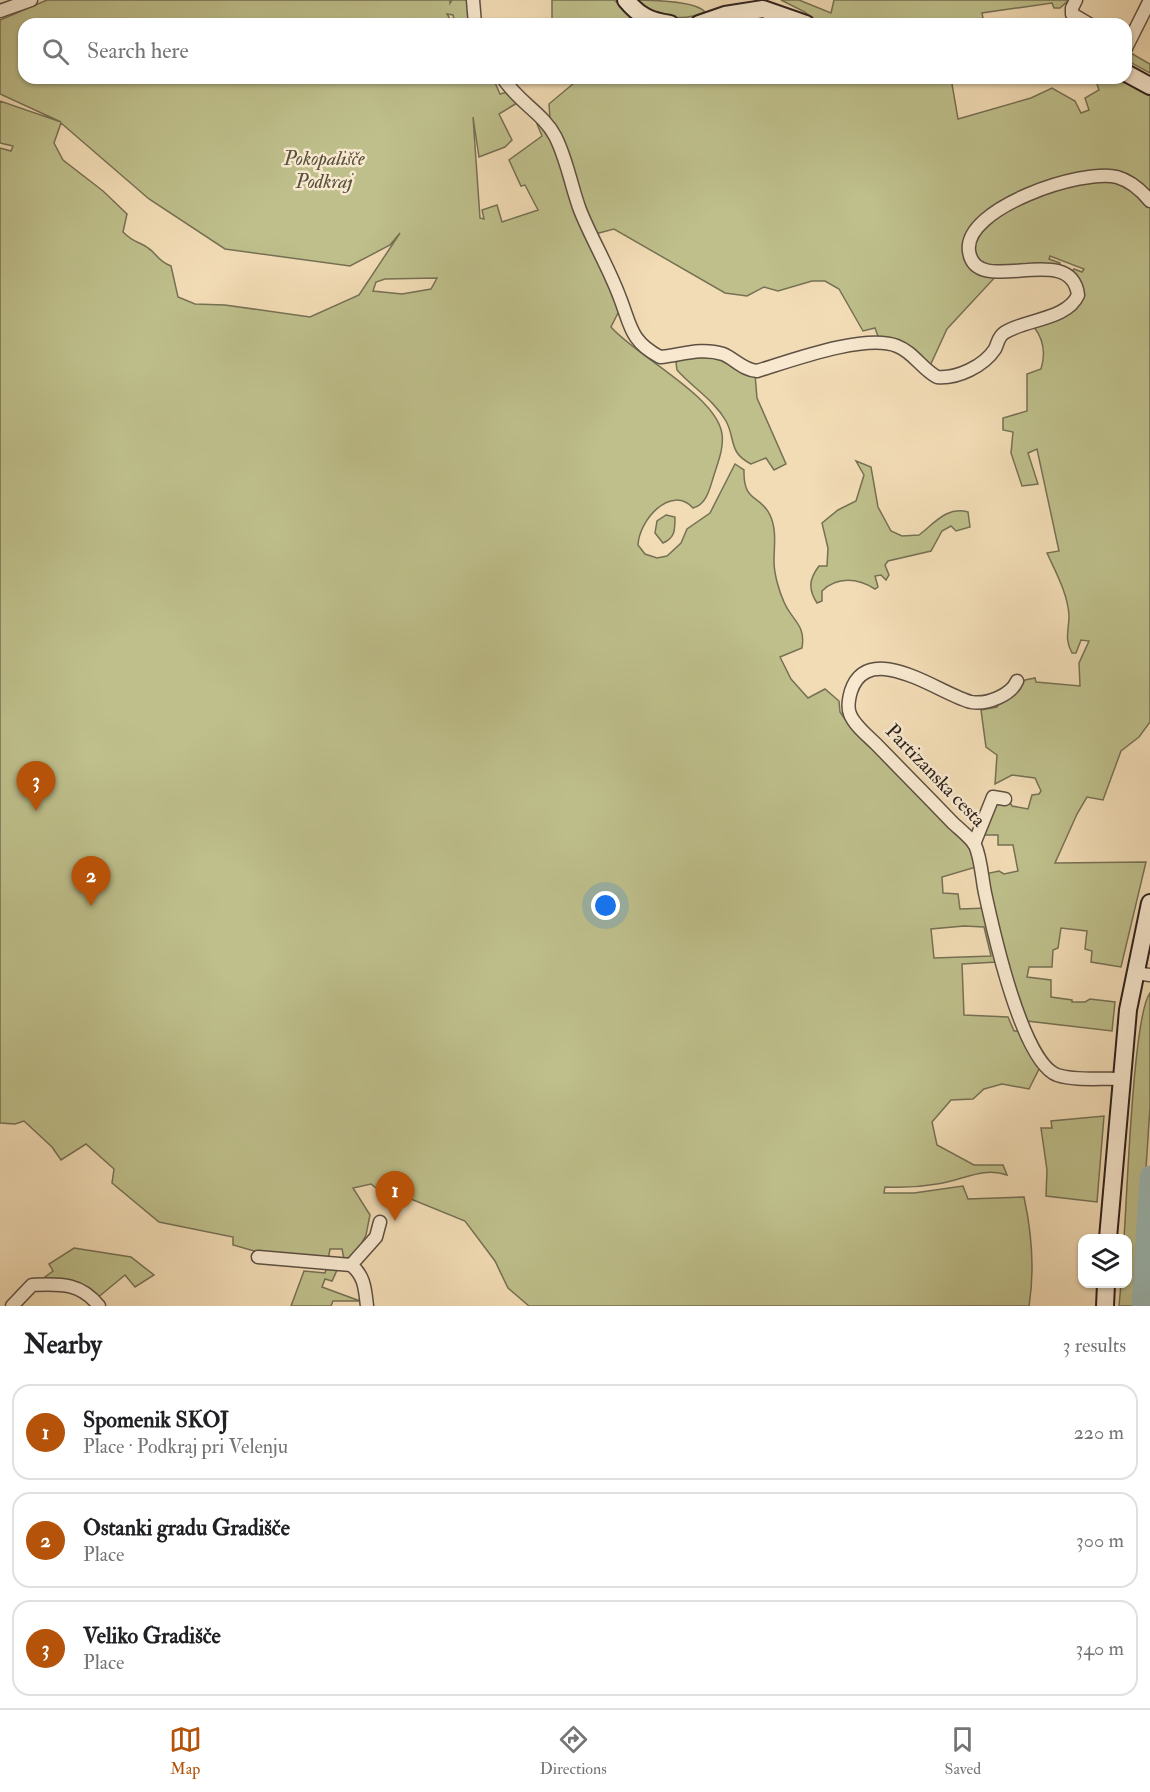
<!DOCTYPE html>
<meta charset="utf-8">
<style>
:root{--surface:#fff;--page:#f6f6f6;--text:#202124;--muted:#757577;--line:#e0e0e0;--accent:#b45309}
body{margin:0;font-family:"IM FELL Double Pica",serif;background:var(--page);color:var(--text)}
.controls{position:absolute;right:18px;bottom:18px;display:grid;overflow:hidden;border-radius:12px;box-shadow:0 2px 4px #0004}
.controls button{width:54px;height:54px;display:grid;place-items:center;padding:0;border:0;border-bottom:2px solid var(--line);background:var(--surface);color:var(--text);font:30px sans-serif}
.you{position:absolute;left:606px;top:906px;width:21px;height:21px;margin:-15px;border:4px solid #fff;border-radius:50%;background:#1a73e8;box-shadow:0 0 0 9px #1a73e833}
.badge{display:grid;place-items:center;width:39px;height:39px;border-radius:50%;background:var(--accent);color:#fff;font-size:20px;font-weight:700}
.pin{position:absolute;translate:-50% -50px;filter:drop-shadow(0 2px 3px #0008)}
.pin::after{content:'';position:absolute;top:32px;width:21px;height:18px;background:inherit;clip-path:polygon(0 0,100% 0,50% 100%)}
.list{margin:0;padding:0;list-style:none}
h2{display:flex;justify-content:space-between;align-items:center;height:78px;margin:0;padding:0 24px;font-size:26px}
h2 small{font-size:20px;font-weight:400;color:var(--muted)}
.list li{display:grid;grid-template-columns:39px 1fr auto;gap:18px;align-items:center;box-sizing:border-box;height:96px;margin:0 12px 12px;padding:0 12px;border:2px solid var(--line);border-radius:18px}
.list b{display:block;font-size:22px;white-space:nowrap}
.list p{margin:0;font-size:20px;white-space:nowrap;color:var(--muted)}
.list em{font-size:20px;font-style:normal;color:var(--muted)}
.icon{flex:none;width:33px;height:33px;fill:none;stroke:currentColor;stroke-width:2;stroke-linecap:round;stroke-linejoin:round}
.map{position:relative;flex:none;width:1150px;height:1306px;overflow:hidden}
.search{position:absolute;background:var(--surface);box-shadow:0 2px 4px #0004;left:18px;right:18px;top:18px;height:66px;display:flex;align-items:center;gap:15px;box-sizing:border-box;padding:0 21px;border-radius:18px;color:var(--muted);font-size:22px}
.sheet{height:402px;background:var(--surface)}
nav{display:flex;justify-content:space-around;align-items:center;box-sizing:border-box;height:84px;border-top:2px solid var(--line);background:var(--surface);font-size:16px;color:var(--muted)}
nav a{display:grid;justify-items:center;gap:3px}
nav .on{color:var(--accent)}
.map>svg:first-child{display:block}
.green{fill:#bebf8b;stroke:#767054;stroke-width:1.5;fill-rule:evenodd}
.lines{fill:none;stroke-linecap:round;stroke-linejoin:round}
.river{stroke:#9dbab6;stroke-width:21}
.street-casing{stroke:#5e5042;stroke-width:15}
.secondary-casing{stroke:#2d211c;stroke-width:20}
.street{stroke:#f7e8cf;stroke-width:12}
.secondary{stroke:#f7e8cf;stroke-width:16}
.labels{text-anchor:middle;stroke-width:5;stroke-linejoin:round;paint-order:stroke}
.park-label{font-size:20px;font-style:italic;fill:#58503d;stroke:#f7e8cf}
.street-label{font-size:20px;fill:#2d211c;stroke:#f7e8cf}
</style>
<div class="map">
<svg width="1150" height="1306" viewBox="0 0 1150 1306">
<rect width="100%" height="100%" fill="#f2dcb5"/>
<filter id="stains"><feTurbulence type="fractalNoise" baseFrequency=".00333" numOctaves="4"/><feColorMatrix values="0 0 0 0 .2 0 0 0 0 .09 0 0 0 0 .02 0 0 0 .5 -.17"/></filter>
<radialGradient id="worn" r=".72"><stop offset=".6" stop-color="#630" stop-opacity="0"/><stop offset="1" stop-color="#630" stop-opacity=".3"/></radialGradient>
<g class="green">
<path d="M47,0h403v3l2,-3h17l2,24h-16l-2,-9 -6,-1 6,10h-429v54h443l1,5v-5h25l7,16 7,-2 10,11 -18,11 13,26 -7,7 -26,10 -6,-40 7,101 4,1 -2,-9 15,-5 5,17 36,-12 -13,-25 -4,1 -12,-26 33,-24 -5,-12 9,2 67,160 6,25 -8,16c25,29 106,69 111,107 2,14 -4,28 -8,41 -4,12 -7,30 -21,33 -22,-24 -54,12 -55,37l7,9 12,4 10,-2 14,-13 6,-14 23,-16 25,-49 9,6c-1,33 16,24 26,45 7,15 4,31 4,46 0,13 5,30 10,41 8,19 22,22 18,46l-22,9 11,22 17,19 17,-9 14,12 1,11 5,7 123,123 7,12 1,13 -34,10 1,16 15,1 2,15 27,-1 10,54 -35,2 2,51 44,2 6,14h9l16,38 -10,20 -27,-5 -18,5 -11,10 -22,1 -19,22 5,23 37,20h29l4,10c-24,-9 -46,6 -70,9 -17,3 -34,4 -52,3l-1,6h30l49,-7 5,13 56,-2c8,37 11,72 5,109h-500l-21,-18 -13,-27 -30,-40 -54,-22h-21l-19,-15 -18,4 17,27 -4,20 -11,21 -11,3 -2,-10h-12l-2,11 -16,-5 -36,2 -43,-12v-8l-74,-15 -47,-39 2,-14 -28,-25 -25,16 -9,-13 -28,-26 -9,3 -15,-1v-975l11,3 2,-5 -13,-3v-42l61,21 -61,-28v-74zM61,123l88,76 76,50 125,17 40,-21 10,-12 -41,62 -49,22 -85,-12 -30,-1 -17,-7 -7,-31c-15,-6 -13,-12 -23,-18 -9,-7 -13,-4 -25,-16l4,-18 -24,-23 -40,-31 -9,-17zM437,278l-6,11 -29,5 -29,-3 3,-9 9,-3zM964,926l20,1 7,29 -57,2 -3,-29z"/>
<polygon points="552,0 614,0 643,24 552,24"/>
<path d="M631,0c17,0 64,0 74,12 -26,12 -51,3 -74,-12z"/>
<polygon points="781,0 799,0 831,13 834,0 1069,0 1060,8 1054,8 1052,3 982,13 984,23 982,24 817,24 805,12"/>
<polygon points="767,16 784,24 716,24"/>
<polygon points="1129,52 1150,64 1150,73 1126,60"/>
<polygon points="573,78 951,78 958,119 1031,98 1052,88 1075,101 1081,113 1089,110 1085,98 1099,90 1095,78 1119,78 1150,95 1150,196 1111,173 997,208 966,253 998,274 947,329 929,368 879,339 875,328 863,331 839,289 825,281 812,281 778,291 764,287 747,296 725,293 614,229 595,234 550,119 549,104 574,83"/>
<path d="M1086,180h35l29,25v517l-11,15 -18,14 -18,49 -16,-3 -10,17 -22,49 91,-1 -25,105 -30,-5 1,-11 -7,-2 2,-18 -26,-3 -3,20 -5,2 -1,17h-23l-2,10 24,3v17l21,3v2h13l5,-3 25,3 -3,29 -85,-10 -23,-63 -19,-84 14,-3 5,3 14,-3 -5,-26h-15v-10h-15l8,-31 18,-3 3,5 16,3 4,-14 7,-1 2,-3 -6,-13 -23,-3 -17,9 2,-29 -11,-8 -5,-37 16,-3 2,-4 16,-10 10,-13 10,-2 1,4 44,4 -1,-23 10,-22 -8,-1 -5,13h-4c-8,-14 -3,-23 -3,-37 -1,-22 -13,-43 -22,-63l12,-2 -22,-102 -9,4 10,31 -16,2 -11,-33 2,-21 -10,-2v-12l24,-7v-37l14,-5c5,-16 3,-29 -7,-42l41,-19 -5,-34 4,-5 8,3 2,-3 -34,-13 -1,3 11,4 -3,5 -78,-4 -8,-15 11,-25 59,-31z"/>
<path d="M717,356l38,18 2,24 29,66 -12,6 -8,-12 -15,6c-23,-12 -15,-24 -25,-43 -12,-21 -33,-33 -49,-51l-1,-7 4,-5z"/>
<path d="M856,461l15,6 7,40 13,24 11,5 17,-1c15,-11 27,-29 49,-23l2,15 -14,4 -5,-5 -9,5 -11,20 -43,10 -3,4 4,10 -3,5 -5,-5 -6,1 3,11 -3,2c-17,-11 -38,-13 -53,2v10l-5,2c-9,-14 -8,-24 2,-37h8l1,-18 -6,-25 16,-13 18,-9 8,-26z"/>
<path d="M666,515l9,2c0,13 0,21 -12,26l-8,-10 2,-12z"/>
<path d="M1150,993v114l-13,199h-18l2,-22h7v-46h-4c3,-39 9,-223 26,-245z"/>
<polygon points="1104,1116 1097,1202 1046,1196 1047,1170 1041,1128 1052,1128 1051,1121"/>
<polygon points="1150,1236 1150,1306 1147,1306"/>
<polygon points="74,1248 131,1257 154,1275 135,1287 125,1275 96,1299 47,1282 45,1277 53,1271 49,1264"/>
<polygon points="327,1266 338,1268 332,1281 325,1279 322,1287 360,1301 333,1301 331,1306 291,1306 304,1271 325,1273"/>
</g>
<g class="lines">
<polyline class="river" points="1142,1306 1150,1176"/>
<defs>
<g id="street">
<polyline points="473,0 475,24"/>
<polyline points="1076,0 1072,8 1072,14 1089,24"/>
<polyline points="0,11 31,0"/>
<polyline points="1126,48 1150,0"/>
<path d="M503,78c15,24 40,35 52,58 12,23 16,50 25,74 12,30 29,58 40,88 11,28 10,43 40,59 21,-2 41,-10 63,-3 12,5 20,16 34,17 33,-10 108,-38 140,-25 16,6 25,23 40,31 20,2 47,-11 58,-28 3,-6 3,-12 9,-16 21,-14 63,-13 74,-38 -7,-56 -103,5 -109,-44 -6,-43 114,-83 148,-74 14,4 24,13 33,24"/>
<path d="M1017,681c-6,14 -30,24 -46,21 -28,-6 -102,-64 -120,-11 -2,7 -4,16 -1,23 4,11 18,22 26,30 26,27 51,52 76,78 7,7 18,15 23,23 6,13 7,34 10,48 8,37 37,169 72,182 18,6 44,3 63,4"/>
<polyline points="974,844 993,797 1005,799"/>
<polyline points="1135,973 1150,975"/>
<path d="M258,1257l93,8c14,11 14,25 16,41"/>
<polyline points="351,1265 376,1237 380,1222"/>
<path d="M12,1306l20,-21c28,-1 48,-3 67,21"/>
</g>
<g id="secondary">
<path d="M626,0c13,16 24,21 44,24"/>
<polyline points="699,24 725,15 763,9 806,24"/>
<polyline points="1126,73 1150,86"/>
<polyline points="1108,1238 1128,1010 1150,903"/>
<polyline points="1105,1306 1106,1284"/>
</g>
</defs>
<use href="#street" class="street-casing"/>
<use href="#secondary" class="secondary-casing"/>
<use href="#street" class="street"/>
<use href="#secondary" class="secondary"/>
</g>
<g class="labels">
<g class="park-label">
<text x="324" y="165">Pokopališče<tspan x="324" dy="23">Podkraj</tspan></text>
</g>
<g class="street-label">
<text transform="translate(936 775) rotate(46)" y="7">Partizanska cesta</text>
</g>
</g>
<rect width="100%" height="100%" filter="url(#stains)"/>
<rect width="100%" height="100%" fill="url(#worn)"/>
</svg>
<div class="controls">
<button><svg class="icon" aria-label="layers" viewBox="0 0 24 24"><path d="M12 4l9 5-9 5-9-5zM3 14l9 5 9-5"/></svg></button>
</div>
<div class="you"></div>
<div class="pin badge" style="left:395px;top:1221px">1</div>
<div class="pin badge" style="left:91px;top:906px">2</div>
<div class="pin badge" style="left:36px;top:811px">3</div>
<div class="search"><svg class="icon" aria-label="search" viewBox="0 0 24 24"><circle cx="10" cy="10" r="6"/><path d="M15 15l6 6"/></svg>Search here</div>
</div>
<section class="sheet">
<h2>Nearby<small>3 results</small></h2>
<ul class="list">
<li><span class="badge">1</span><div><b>Spomenik SKOJ</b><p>Place · Podkraj pri Velenju</p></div><em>220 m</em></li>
<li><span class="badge">2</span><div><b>Ostanki gradu Gradišče</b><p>Place</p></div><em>300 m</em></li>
<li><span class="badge">3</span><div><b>Veliko Gradišče</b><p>Place</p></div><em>340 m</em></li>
</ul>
</section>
<nav>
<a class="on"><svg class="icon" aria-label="map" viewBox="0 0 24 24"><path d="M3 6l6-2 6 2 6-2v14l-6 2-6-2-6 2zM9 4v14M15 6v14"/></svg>Map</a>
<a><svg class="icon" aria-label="directions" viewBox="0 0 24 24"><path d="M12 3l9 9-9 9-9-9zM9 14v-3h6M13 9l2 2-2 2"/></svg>Directions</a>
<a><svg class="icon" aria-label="saved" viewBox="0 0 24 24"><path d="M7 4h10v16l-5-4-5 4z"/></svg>Saved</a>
</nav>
